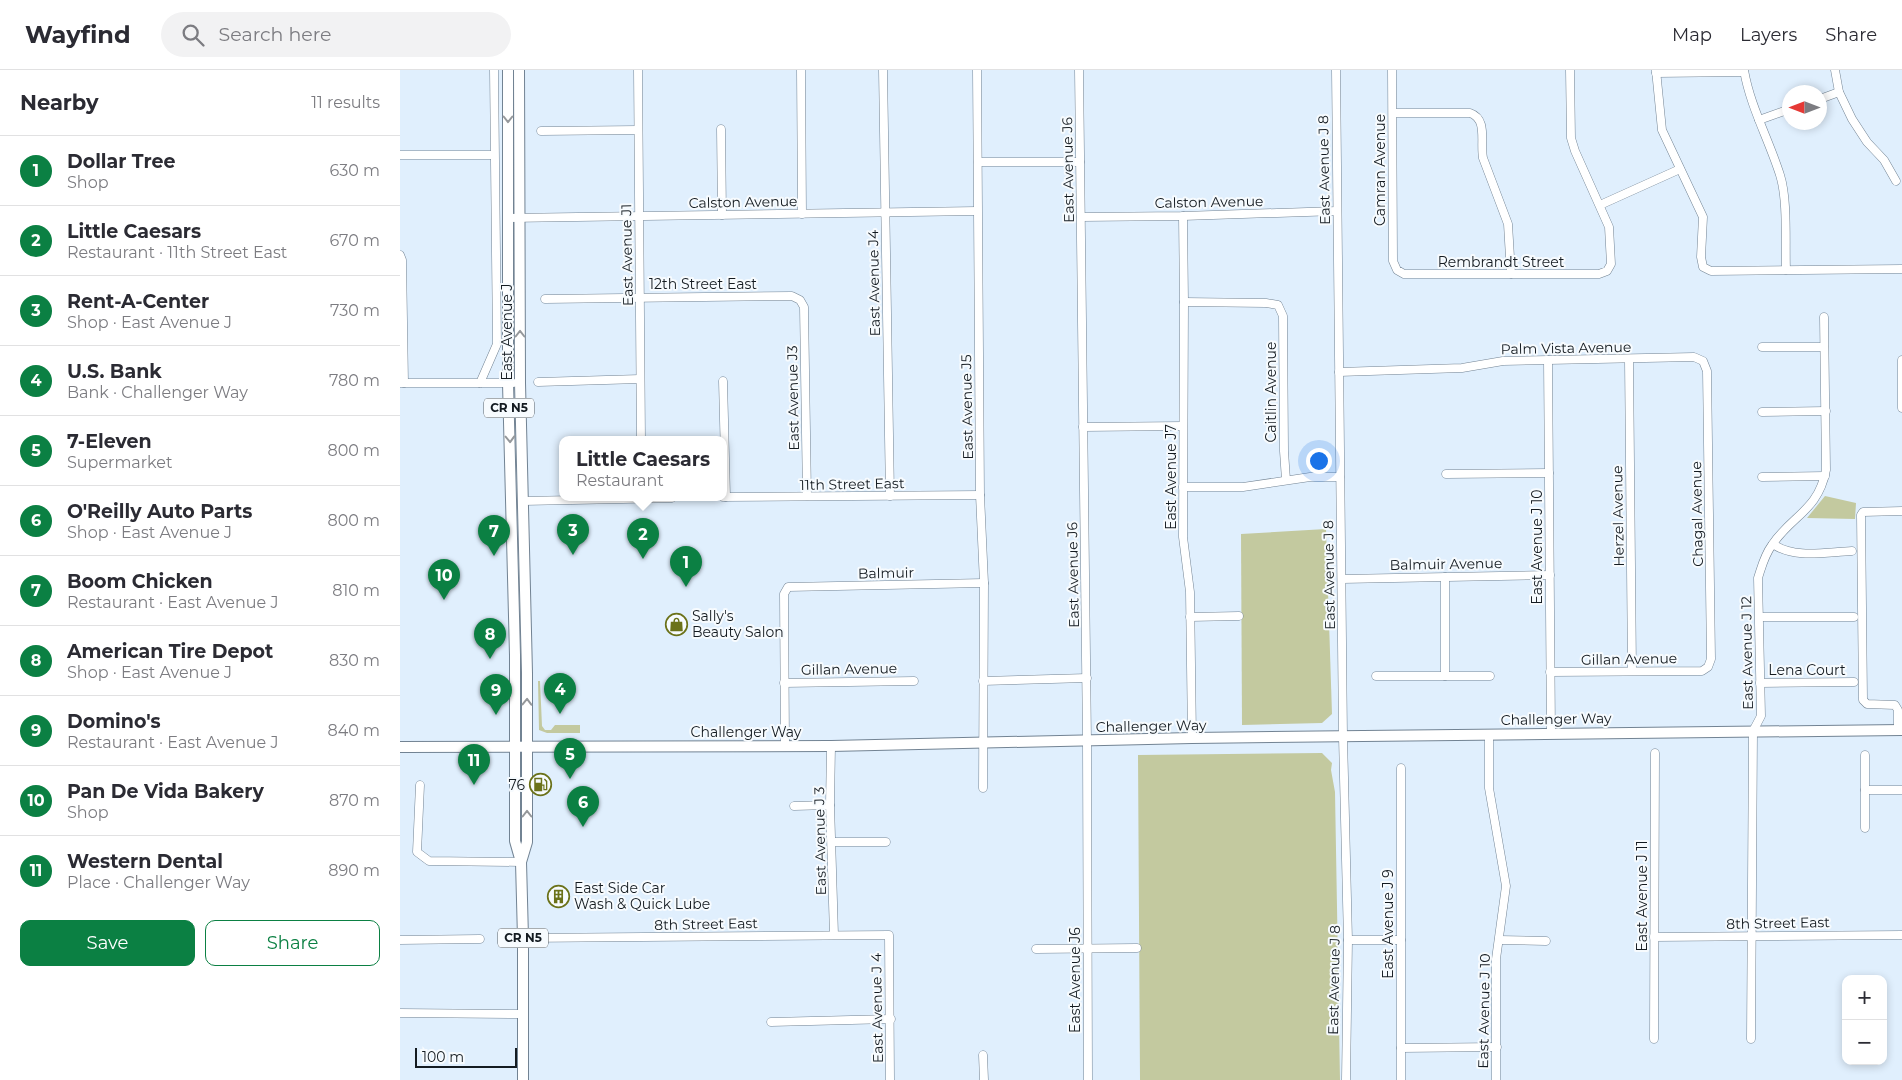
<!DOCTYPE html>
<meta charset="utf-8">
<style>
:root{--surface:#fff;--page:#f2f2f3;--text:#2b2b33;--muted:#7c7c81;--line:#e1e1e2;--accent:#0b8043}
body{margin:0;font-family:Montserrat,sans-serif;background:var(--page);color:var(--text)}
.controls{position:absolute;right:15px;bottom:15px;display:grid;overflow:hidden;border-radius:10px;box-shadow:0 2px 8px #0003}
.controls button{width:45px;height:45px;display:grid;place-items:center;padding:0;border:0;border-bottom:1px solid var(--line);background:var(--surface);color:var(--text);font:25px sans-serif}
.compass{position:absolute;left:1382px;top:15px;width:45px;height:45px;border-radius:50%;background:var(--surface);box-shadow:0 2px 8px #0003;rotate:270deg}
.scale{position:absolute;left:15px;bottom:12px;width:102px;box-sizing:border-box;padding-left:5px;border:2px solid #141b21;border-top:0;font-size:14px;line-height:18px;white-space:nowrap;color:#141b21;-webkit-text-stroke:4px #f7fbfe;paint-order:stroke}
.you{position:absolute;left:918px;top:390px;width:18px;height:18px;margin:-12px;border:4px solid #fff;border-radius:50%;background:#1a73e8;box-shadow:0 0 0 8px #1a73e833}
.badge{display:grid;place-items:center;width:32px;height:32px;border-radius:50%;background:var(--accent);color:#fff;font-size:16px;font-weight:700}
.pin{position:absolute;translate:-50% -41px;filter:drop-shadow(0 1px 2px #0008)}
.pin::after{content:'';position:absolute;top:26px;width:18px;height:15px;background:inherit;clip-path:polygon(0 0,100% 0,50% 100%)}
.popup{position:absolute;left:159px;top:366px;width:168px;height:65px;box-sizing:border-box;display:grid;place-content:center;border-radius:10px;background:var(--surface);filter:drop-shadow(0 1px 4px #0005);font-size:16px;white-space:nowrap;color:var(--muted)}
.popup b{font-size:19px;color:var(--text)}
.popup::after{content:'';position:absolute;left:50%;top:100%;margin-left:-10px;border:10px solid transparent;border-top-color:var(--surface)}
.list{margin:0;padding:0;list-style:none}
h2{display:flex;justify-content:space-between;align-items:center;height:65px;margin:0;padding:0 20px;font-size:21px}
h2 small{font-size:16px;font-weight:400;color:var(--muted)}
.list li{display:grid;grid-template-columns:32px 1fr auto;gap:15px;align-items:center;box-sizing:border-box;height:70px;padding:0 20px;border-top:1px solid var(--line)}
.list b{display:block;font-size:19px;white-space:nowrap}
.list p{margin:0;font-size:16px;white-space:nowrap;color:var(--muted)}
.list em{font-size:16px;font-style:normal;color:var(--muted)}
.actions{display:flex;gap:10px;padding:15px 20px}
.actions a{flex:1;padding:11px 0;border:1px solid var(--accent);border-radius:10px;text-align:center;font-size:18px;color:var(--accent)}
.actions .main{background:var(--accent);color:#fff}
.icon{flex:none;width:28px;height:28px;fill:none;stroke:currentColor;stroke-width:2;stroke-linecap:round;stroke-linejoin:round}
.map{position:relative;flex:none;width:1502px;height:1010px;overflow:hidden}
header{display:flex;align-items:center;gap:30px;box-sizing:border-box;height:70px;padding:0 25px;background:var(--surface);border-bottom:1px solid var(--line)}
header strong{font-size:24px}
nav{display:flex;gap:28px;margin-inline-start:auto;font-size:18px}
.search{width:350px;height:45px;background:var(--page);display:flex;align-items:center;gap:12px;box-sizing:border-box;padding:0 18px;border-radius:28px;color:var(--muted);font-size:19px}
main{display:flex}
aside{flex:1;background:var(--surface)}
.map>svg:first-child{display:block}
.green{fill:#c3c99f}
.lines{fill:none;stroke-linecap:round;stroke-linejoin:round}
.minor-casing{stroke:#728393;stroke-width:9}
.major-casing{stroke:#728393;stroke-width:12}
.minor{stroke:#fff;stroke-width:8}
.major{stroke:#fff;stroke-width:10}
.oneway{stroke:#95989b}
.labels{text-anchor:middle;stroke-width:4;stroke-linejoin:round;paint-order:stroke}
.shield{fill:#f7fbfe;stroke:#585e63;stroke-width:1}
.shield-label{font-size:12px;font-weight:bold;fill:#141b21}
.street-label{font-size:14px;fill:#141b21;stroke:#f7fbfe}
.poi-label{font-size:14px;fill:#141b21;stroke:#f7fbfe;text-anchor:start}
</style>
<header>
<strong>Wayfind</strong>
<div class="search"><svg class="icon" aria-label="search" viewBox="0 0 24 24"><circle cx="10" cy="10" r="6"/><path d="M15 15l6 6"/></svg>Search here</div>
<nav><a>Map</a><a>Layers</a><a>Share</a></nav>
</header>
<main>
<aside>
<h2>Nearby<small>11 results</small></h2>
<ul class="list">
<li><span class="badge">1</span><div><b>Dollar Tree</b><p>Shop</p></div><em>630 m</em></li>
<li><span class="badge">2</span><div><b>Little Caesars</b><p>Restaurant · 11th Street East</p></div><em>670 m</em></li>
<li><span class="badge">3</span><div><b>Rent-A-Center</b><p>Shop · East Avenue J</p></div><em>730 m</em></li>
<li><span class="badge">4</span><div><b>U.S. Bank</b><p>Bank · Challenger Way</p></div><em>780 m</em></li>
<li><span class="badge">5</span><div><b>7-Eleven</b><p>Supermarket</p></div><em>800 m</em></li>
<li><span class="badge">6</span><div><b>O'Reilly Auto Parts</b><p>Shop · East Avenue J</p></div><em>800 m</em></li>
<li><span class="badge">7</span><div><b>Boom Chicken</b><p>Restaurant · East Avenue J</p></div><em>810 m</em></li>
<li><span class="badge">8</span><div><b>American Tire Depot</b><p>Shop · East Avenue J</p></div><em>830 m</em></li>
<li><span class="badge">9</span><div><b>Domino's</b><p>Restaurant · East Avenue J</p></div><em>840 m</em></li>
<li><span class="badge">10</span><div><b>Pan De Vida Bakery</b><p>Shop</p></div><em>870 m</em></li>
<li><span class="badge">11</span><div><b>Western Dental</b><p>Place · Challenger Way</p></div><em>890 m</em></li>
</ul>
<div class="actions"><a class="main">Save</a><a>Share</a></div>
</aside>
<div class="map">
<svg width="1502" height="1010" viewBox="0 0 1502 1010">
<rect width="100%" height="100%" fill="#e0effd"/>
<g class="green">
<polygon points="1425,426 1456,433 1455,449 1407,448"/>
<polygon points="926,459 932,644 922,653 842,655 841,464"/>
<polygon points="138,611 140,611 142,656 145,660 151,660 155,655 180,655 180,663 147,663 139,660"/>
<polygon points="922,683 932,693 931,700 935,722 940,1010 740,1010 738,685"/>
</g>
<g class="lines">
<defs>
<g id="minor">
<polyline points="238,0 241,370"/>
<polyline points="401,0 402,144"/>
<polyline points="483,0 490,426"/>
<polyline points="577,0 580,425 584,513 583,718"/>
<polyline points="679,0 687,671 688,1010"/>
<polyline points="936,0 943,667 948,870 946,1010"/>
<polyline points="992,0 993,191 997,200 1004,204 1199,204 1207,201 1211,194 1209,157 1175,81 1171,68 1170,0"/>
<polyline points="1256,0 1262,60 1303,147 1301,187 1303,197 1311,201 1502,199"/>
<path d="M1344,0c6,36 25,70 36,105 8,25 5,68 6,95"/>
<polyline points="1435,0 1439,22 1452,49 1467,72 1484,90 1496,111"/>
<polyline points="1256,3 1344,2"/>
<polyline points="1420,29 1439,22"/>
<path d="M993,43h77c18,6 10,29 13,45l25,66 3,50"/>
<polyline points="1359,50 1390,39"/>
<polyline points="321,59 322,145"/>
<polyline points="141,61 238,60"/>
<polyline points="0,85 94,85"/>
<polyline points="578,92 680,92"/>
<polyline points="1200,135 1280,99"/>
<polyline points="783,146 784,232 783,467 790,522 792,668"/>
<polyline points="681,147 783,146 937,141"/>
<polyline points="109,148 577,141"/>
<polyline points="0,185 2,190 4,313"/>
<polyline points="145,229 392,226 400,230 404,237 407,426"/>
<polyline points="784,232 866,233 878,235 883,246 884,381 886,410"/>
<polyline points="1362,277 1424,277"/>
<polyline points="1148,290 1151,663"/>
<polyline points="1229,290 1232,601"/>
<polyline points="939,302 1062,298 1103,291 1294,287 1303,291 1307,301 1311,589 1308,597 1302,601 1150,602"/>
<polyline points="323,311 326,427"/>
<polyline points="138,312 240,309"/>
<polyline points="0,313 113,313"/>
<polyline points="80,313 97,274 94,0"/>
<polyline points="1502,338 1502,290"/>
<polyline points="1362,342 1426,341"/>
<polyline points="683,357 783,356"/>
<polyline points="1046,404 1149,403"/>
<polyline points="1362,407 1425,406"/>
<polyline points="783,417 843,417 910,407 940,407"/>
<polyline points="323,427 580,425"/>
<polyline points="123,431 272,428"/>
<path d="M1373,474c21,15 53,8 79,7"/>
<polyline points="1045,507 1045,606"/>
<polyline points="942,509 1150,505"/>
<polyline points="790,547 839,546"/>
<polyline points="1360,547 1454,547"/>
<polyline points="976,606 1090,606"/>
<polyline points="583,611 687,608"/>
<polyline points="384,613 514,611"/>
<polyline points="1360,613 1454,612"/>
<polyline points="1498,660 1498,640 1495,635 1467,634 1463,630 1461,445 1463,442 1502,441"/>
<polyline points="1089,664 1089,718 1106,816 1096,889 1096,1010"/>
<polyline points="385,675 384,524 388,517 584,513"/>
<polyline points="431,676 430,735 434,865"/>
<polyline points="1465,685 1465,758"/>
<polyline points="20,715 17,782 29,791 121,792"/>
<polyline points="1465,720 1502,720"/>
<polyline points="394,736 430,735"/>
<polyline points="432,772 486,772"/>
<polyline points="1254,867 1502,865"/>
<polyline points="123,868 489,865 490,1010"/>
<polyline points="0,870 80,869"/>
<polyline points="948,870 1001,870"/>
<polyline points="1099,870 1146,871"/>
<polyline points="636,879 737,878"/>
<polyline points="0,943 123,944"/>
<polyline points="371,952 491,949"/>
<polyline points="1254,969 1255,683"/>
<path d="M1351,969l2,-308 8,-15 -3,-138c4,-12 6,-22 14,-33 20,-30 46,-34 54,-75l-2,-153"/>
<polyline points="1001,978 1097,977"/>
<polyline points="583,985 584,1010"/>
<polyline points="1001,1010 1001,698"/>
</g>
<g id="major">
<polyline points="108,0 108,313 115,585 115,771 121,792 123,868 123,1010"/>
<polyline points="119,0 120,313 127,603 127,772 121,792"/>
<polyline points="0,677 431,676 792,668 1502,660"/>
</g>
</defs>
<use href="#minor" class="minor-casing"/>
<use href="#major" class="major-casing"/>
<use href="#minor" class="minor"/>
<use href="#major" class="major"/>
</g>
<defs><path id="oneway-chevron" d="M-2-3.5L2.5 0L-2 3.5" fill="none" stroke-width="1.6" stroke-linecap="round" stroke-linejoin="round" transform="scale(1.25)"/></defs>
<g class="oneway">
<use href="#oneway-chevron" transform="translate(108 49) rotate(90)"/>
<use href="#oneway-chevron" transform="translate(120 264) rotate(-90)"/>
<use href="#oneway-chevron" transform="translate(110 369) rotate(88)"/>
<use href="#oneway-chevron" transform="translate(127 632) rotate(-89)"/>
<use href="#oneway-chevron" transform="translate(127 744) rotate(-90)"/>
</g>
<defs>
<symbol id="shop-ring" viewBox="-11 -11 22 22"><circle r="9.5" fill="#f7fbfe" stroke="#6b721a" stroke-width="1.5"/><path d="M-5-2.5h2.3a2.7 3.5 0 0 1 5.4 0H5L5.5 6h-11ZM-1.5-2.5h3a1.5 2.3 0 0 0-3 0Z" fill="#6b721a"/></symbol>
<symbol id="fuel-ring" viewBox="-11 -11 22 22"><circle r="9.5" fill="#f7fbfe" stroke="#6b721a" stroke-width="1.5"/><path d="M-5.5-6h7V0h2V4h1.3V-2.5L3-4.5l.8-.8L6-3V5H2.5V1h-1V6h-7ZM-4.2-4.7v3.2H.2V-4.7Z" fill="#6b721a"/></symbol>
<symbol id="building-ring" viewBox="-11 -11 22 22"><circle r="9.5" fill="#f7fbfe" stroke="#6b721a" stroke-width="1.5"/><path d="M-4-6H4V6H1V3H-1V6H-4ZM-2.5-4.3h1.7v1.8h-1.7ZM.8-4.3h1.7v1.8H.8ZM-2.5-1h1.7V.8h-1.7ZM.8-1h1.7V.8H.8Z" fill="#6b721a"/></symbol>
</defs>
<g fill-rule="evenodd">
<use href="#shop-ring" x="264" y="542" width="25" height="25"/>
<use href="#fuel-ring" x="128" y="702" width="25" height="25"/>
<use href="#building-ring" x="146" y="814" width="25" height="25"/>
</g>
<g class="labels">
<g class="shield">
<rect x="84" y="328.5" width="50" height="19" rx="4"/>
<rect x="98" y="858.5" width="50" height="19" rx="4"/>
</g>
<g class="shield-label">
<text x="109" y="342">CR N5</text>
<text x="123" y="872">CR N5</text>
</g>
<g class="street-label">
<text transform="translate(668 100) rotate(-91)" y="5">East Avenue J6</text>
<text transform="translate(924 100) rotate(-91)" y="5">East Avenue J 8</text>
<text transform="translate(980 100) rotate(-90)" y="5">Camran Avenue</text>
<text transform="translate(343 132) rotate(-1)" y="5">Calston Avenue</text>
<text transform="translate(809 132) rotate(-1)" y="5">Calston Avenue</text>
<text transform="translate(227 185) rotate(-91)" y="5">East Avenue J1</text>
<text x="1101" y="197">Rembrandt Street</text>
<text transform="translate(474 213) rotate(-91)" y="5">East Avenue J4</text>
<text x="303" y="219">12th Street East</text>
<text transform="translate(107 262) rotate(-90)" y="5">East Avenue J</text>
<text transform="translate(1166 278) rotate(-1)" y="5">Palm Vista Avenue</text>
<text transform="translate(871 322) rotate(-90)" y="5">Caitlin Avenue</text>
<text transform="translate(393 328) rotate(-91)" y="5">East Avenue J3</text>
<text transform="translate(567 337) rotate(-91)" y="5">East Avenue J5</text>
<text transform="translate(771 407) rotate(-90)" y="5">East Avenue J7</text>
<text transform="translate(452 414) rotate(-1)" y="5">11th Street East</text>
<text transform="translate(1297 444) rotate(-91)" y="5">Chagal Avenue</text>
<text transform="translate(1218 446) rotate(-91)" y="5">Herzel Avenue</text>
<text transform="translate(1137 477) rotate(-90)" y="5">East Avenue J 10</text>
<text transform="translate(1046 494) rotate(-1)" y="5">Balmuir Avenue</text>
<text transform="translate(486 503) rotate(-1)" y="5">Balmuir</text>
<text transform="translate(673 505) rotate(-91)" y="5">East Avenue J6</text>
<text transform="translate(929 505) rotate(-91)" y="5">East Avenue J 8</text>
<text transform="translate(1347 583) rotate(-91)" y="5">East Avenue J 12</text>
<text transform="translate(1229 589) rotate(-1)" y="5">Gillan Avenue</text>
<text transform="translate(449 599) rotate(-1)" y="5">Gillan Avenue</text>
<text x="1407" y="605">Lena Court</text>
<text transform="translate(1156 649) rotate(-1)" y="5">Challenger Way</text>
<text transform="translate(751 656) rotate(-1)" y="5">Challenger Way</text>
<text x="346" y="667">Challenger Way</text>
<text transform="translate(420 771) rotate(-91)" y="5">East Avenue J 3</text>
<text transform="translate(1242 826) rotate(-90)" y="5">East Avenue J 11</text>
<text transform="translate(1378 853) rotate(-1)" y="5">8th Street East</text>
<text transform="translate(306 854) rotate(-1)" y="5">8th Street East</text>
<text transform="translate(988 854) rotate(-90)" y="5">East Avenue J 9</text>
<text transform="translate(675 910) rotate(-90)" y="5">East Avenue J6</text>
<text transform="translate(934 910) rotate(-89)" y="5">East Avenue J 8</text>
<text transform="translate(477 938) rotate(-91)" y="5">East Avenue J 4</text>
<text transform="translate(1084 941) rotate(-89)" y="5">East Avenue J 10</text>
</g>
<g class="poi-label">
<text x="292" y="551">Sally's<tspan x="292" dy="16">Beauty Salon</tspan></text>
<text x="125" y="720" text-anchor="end">76</text>
<text x="174" y="823">East Side Car<tspan x="174" dy="16">Wash &amp; Quick Lube</tspan></text>
</g>
</g>
</svg>
<div class="controls">
<button>+</button>
<button>−</button>
</div>
<svg class="compass" viewBox="-18 -18 36 36"><path d="M0-13l5 13h-10z" fill="#e53935"/><path d="M0 13l5-13h-10z" fill="#7c7c81"/></svg>
<div class="scale">100 m</div>
<div class="you"></div>
<div class="pin badge" style="left:286px;top:517px">1</div>
<div class="pin badge" style="left:243px;top:489px">2</div>
<div class="popup"><b>Little Caesars</b>Restaurant</div>
<div class="pin badge" style="left:173px;top:485px">3</div>
<div class="pin badge" style="left:160px;top:644px">4</div>
<div class="pin badge" style="left:170px;top:709px">5</div>
<div class="pin badge" style="left:183px;top:757px">6</div>
<div class="pin badge" style="left:94px;top:486px">7</div>
<div class="pin badge" style="left:90px;top:589px">8</div>
<div class="pin badge" style="left:96px;top:645px">9</div>
<div class="pin badge" style="left:44px;top:530px">10</div>
<div class="pin badge" style="left:74px;top:715px">11</div>
</div>
</main>
